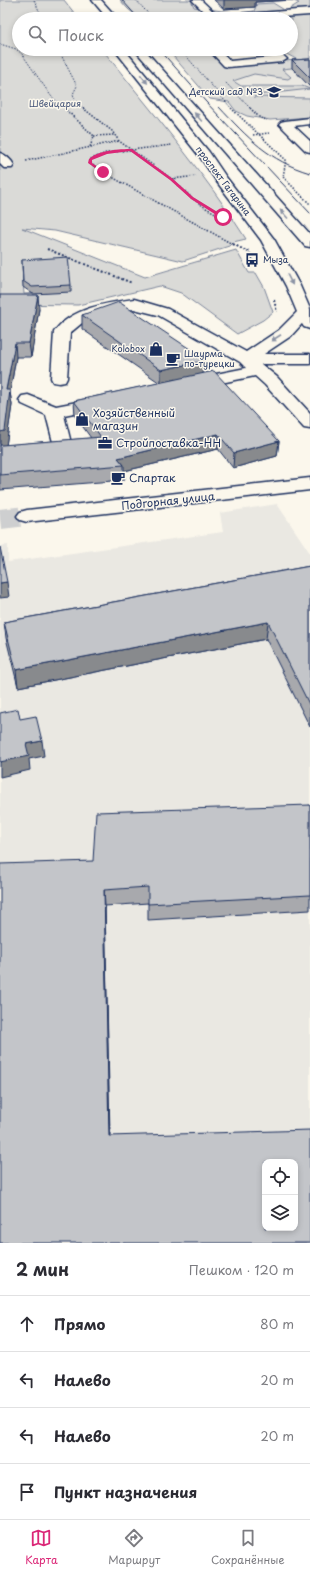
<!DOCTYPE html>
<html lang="ru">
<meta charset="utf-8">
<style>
:root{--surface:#fff;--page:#f2f2f3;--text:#2b2b33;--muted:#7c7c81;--line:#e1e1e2;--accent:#db2777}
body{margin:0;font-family:"Playpen Sans",sans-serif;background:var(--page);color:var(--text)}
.controls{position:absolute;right:12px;bottom:12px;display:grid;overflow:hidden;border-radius:8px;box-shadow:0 2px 6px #0003}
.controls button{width:36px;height:36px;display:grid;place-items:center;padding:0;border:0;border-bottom:1px solid var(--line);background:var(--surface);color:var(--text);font:20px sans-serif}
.stop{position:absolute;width:12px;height:12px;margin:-9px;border:3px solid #db2777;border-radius:50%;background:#fff}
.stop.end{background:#db2777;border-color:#fff;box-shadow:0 1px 4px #0008}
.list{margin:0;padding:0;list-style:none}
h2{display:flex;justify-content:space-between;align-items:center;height:52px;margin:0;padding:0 16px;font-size:17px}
h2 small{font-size:13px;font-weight:400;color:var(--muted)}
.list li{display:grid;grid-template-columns:26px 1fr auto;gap:12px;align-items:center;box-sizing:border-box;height:56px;padding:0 16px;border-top:1px solid var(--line)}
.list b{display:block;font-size:15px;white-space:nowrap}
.list em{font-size:13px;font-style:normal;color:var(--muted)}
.icon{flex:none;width:22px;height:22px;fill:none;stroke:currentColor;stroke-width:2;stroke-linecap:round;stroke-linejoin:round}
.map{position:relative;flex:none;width:310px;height:1243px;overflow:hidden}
.search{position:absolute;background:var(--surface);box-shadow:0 2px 6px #0003;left:12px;right:12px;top:12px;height:44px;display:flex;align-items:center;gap:10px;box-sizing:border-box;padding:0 14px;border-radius:22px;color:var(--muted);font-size:15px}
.sheet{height:276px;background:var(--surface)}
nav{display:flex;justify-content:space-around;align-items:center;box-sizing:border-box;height:56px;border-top:1px solid var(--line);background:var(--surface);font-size:11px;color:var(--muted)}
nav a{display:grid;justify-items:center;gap:2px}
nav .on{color:var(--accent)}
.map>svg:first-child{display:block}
.built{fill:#eae8e2;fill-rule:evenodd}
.green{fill:#dadad7;stroke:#7a849a;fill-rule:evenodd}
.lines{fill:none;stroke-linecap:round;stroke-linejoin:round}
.minor-tunnel{stroke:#cecfd0;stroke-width:20;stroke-dasharray:20 10;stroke-linecap:butt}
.minor-casing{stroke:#1b2f5e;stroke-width:3}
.major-casing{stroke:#1b2f5e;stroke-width:3}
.path-far2{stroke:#1b2f5e;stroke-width:1;stroke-dasharray:1.5 1.5;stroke-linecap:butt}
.path-far1{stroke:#1b2f5e;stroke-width:1.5;stroke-dasharray:1.5 1.5;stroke-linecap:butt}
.path{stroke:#1b2f5e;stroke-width:2;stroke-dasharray:2 2;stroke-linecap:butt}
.minor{fill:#fbf7ec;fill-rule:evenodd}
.major{fill:#fbf7ec;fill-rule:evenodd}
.tram{stroke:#1b2f5e;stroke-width:1}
.wall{fill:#a8a9ad;stroke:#1b2f5e}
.shaded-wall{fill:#888a8d;stroke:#1b2f5e}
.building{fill:#c3c5c9;stroke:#1b2f5e;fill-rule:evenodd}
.oneway{fill:#8b93a5}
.route{fill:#db2777}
.labels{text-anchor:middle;stroke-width:3;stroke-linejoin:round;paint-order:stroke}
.far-poi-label{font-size:9px;fill:#1b2f5e;stroke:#fbf7ec;text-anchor:end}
.far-park-label{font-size:9px;fill:#415176;stroke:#fbf7ec}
.far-street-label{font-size:9px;fill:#1b2f5e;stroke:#fbf7ec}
.poi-label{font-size:11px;fill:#1b2f5e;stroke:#fbf7ec;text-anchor:start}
.street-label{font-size:11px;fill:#1b2f5e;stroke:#fbf7ec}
</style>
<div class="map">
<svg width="310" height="1243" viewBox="0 0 310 1243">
<rect width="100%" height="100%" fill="#fbf7ec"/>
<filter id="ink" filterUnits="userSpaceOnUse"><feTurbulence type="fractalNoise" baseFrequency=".025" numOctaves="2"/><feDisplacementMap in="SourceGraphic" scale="8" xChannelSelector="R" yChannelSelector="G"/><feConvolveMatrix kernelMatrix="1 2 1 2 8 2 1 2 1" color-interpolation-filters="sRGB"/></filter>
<g filter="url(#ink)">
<g class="built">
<polygon points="310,63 310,113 264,118 217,71"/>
<path d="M277,504l33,49v690h-310v-697l8,-1v17l215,-30 -3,-19zM265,1162h30v66h-30z"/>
</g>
<g class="green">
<path d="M0,0h64l15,19h-60v30h83c49,62 102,123 144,190l-13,3 -4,4 -46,15 -128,-30 -33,-3 123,49 91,-27 13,23h7l8,14 9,25 -10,8 -26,14 -56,-41 -21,-7 -82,19 -78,-1zM22,266l49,25 -47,3z"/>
<polygon points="120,0 191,0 194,7 236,13 254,11 257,4 273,3 286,11 299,3 291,0 310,0 310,66 282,69 291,77 288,79 254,74 233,81 241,86 302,86 310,89 257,95 254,97 310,98 310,117 270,120 247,116 236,111 229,102 210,99 167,49 210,49 225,65 298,60 277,49 291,49 291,19 141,19 128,9"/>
</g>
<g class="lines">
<polyline class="minor-tunnel" points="0,519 27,516"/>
<defs>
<g id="minor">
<polygon points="192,0 201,0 218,16 310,9 310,15 253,19 211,19"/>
<polygon points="208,49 219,49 230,61 273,57 265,49 276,49 287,59 282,62 228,67 224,66"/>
<polygon points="310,118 310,124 294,126 310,141 310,152 306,151 279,124 281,122 285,121"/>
<path d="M0,153c6,2 11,7 14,12l-2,3h-8l-4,-4z"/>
<path d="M134,299l34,10 78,43 33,-22 20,-20 5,-2 5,2v6l-18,20 -27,18h46v10h-49l16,13 33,36v16l-6,-1 -39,-43 -10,-9 -63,13 -6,-1 -2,-4 2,-4 60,-12 -6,-6 -82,-47 -24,-6 -25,3 -27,11 -12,10 -3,45 -2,4 -6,1 -6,-1 -2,-4 3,-46c17,-24 53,-29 80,-33z"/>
<path d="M28,395l28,11 47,-9 6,1 3,4 -3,4 -45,9 8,32 -3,4c-11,3 -24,5 -35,2l-3,-4 3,-4 19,-3 -7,-27 -24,-11 -3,-4 3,-4z"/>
<polygon points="310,478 310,490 27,522 20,520 17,516 20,512 27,510"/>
</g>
<g id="major">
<polygon points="92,0 101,0 118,19 108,19"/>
<polygon points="114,49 124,49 209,152 226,177 274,239 300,286 310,309 310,329 304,327 302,324 286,286 261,240 217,182 200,157"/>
<polygon points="134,49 144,49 310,234 310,247 305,246"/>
</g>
</defs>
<use href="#minor" class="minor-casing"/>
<use href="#major" class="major-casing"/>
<g class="path-far2">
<polyline points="34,0 43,19"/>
<polyline points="136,0 153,19"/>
<polyline points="0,44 16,49 22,54 51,96 65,109"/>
<polyline points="58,49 77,86 73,94 76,102 84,109"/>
<polyline points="180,49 232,109"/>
<polyline points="224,81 251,109"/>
</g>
<g class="path-far1">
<polyline points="64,108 94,136 90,147"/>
<polyline points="83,108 112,131 119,141 172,179 192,198 206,208 225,218"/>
<polyline points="231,108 286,160 283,177 310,204"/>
<polyline points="250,108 260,118 267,120"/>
<polyline points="253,135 269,133"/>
<polyline points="94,136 114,135"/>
<polyline points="130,150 106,153 91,159 90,163 103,172 234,245"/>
<polyline points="131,150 172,145"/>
<polyline points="26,161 119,141"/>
<polyline points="172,179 196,176"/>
</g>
<g class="path">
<polyline points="233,244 248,252"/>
<polyline points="47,249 132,283"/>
<polyline points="248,250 256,265"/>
<polyline points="274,300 277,312"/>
</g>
<use href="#minor" class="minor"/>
<use href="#major" class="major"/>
<g class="tram">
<polyline points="122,0 139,19"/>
<polyline points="159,49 206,102 310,213"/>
<path d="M219,107c28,30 50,54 91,66"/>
</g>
</g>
<g class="wall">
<polygon points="214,0 294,0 255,2 255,7 224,9"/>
<polygon points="310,59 310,87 292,68 292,60"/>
<polygon points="310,115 310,128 309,127"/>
<polygon points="22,260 71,285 71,292 33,294 23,287"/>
<polygon points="0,295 39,309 31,357 16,357 10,392 12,405 6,445 91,438 75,416 74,401 160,383 82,329 82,315 204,374 279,441 277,456 233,468 218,449 124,471 125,480 0,490"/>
<polygon points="310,566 310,727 266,639 18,687 6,638 4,622"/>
<polygon points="310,805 310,910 148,920 148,903 105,906 110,1136 0,1243 93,861"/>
</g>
<g class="shaded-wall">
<polygon points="224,0 294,0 255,2 255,7 224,9"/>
<polygon points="38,295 39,309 31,357 29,343"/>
<polygon points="15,343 16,357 10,392 12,405 6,446 0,447 0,432 6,390"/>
<polygon points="204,361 203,375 161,384 161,370"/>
<polygon points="218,434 218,449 124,471 124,465 118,458"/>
<polygon points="279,441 277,456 233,468 234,453"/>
<polygon points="7,582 9,597 0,598 0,583"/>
<polygon points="268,622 266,639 18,687 16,670"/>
<polygon points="42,741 44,756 29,759 30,770 0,777 0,762 26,744"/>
<polygon points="104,890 105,906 110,1150 109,1136"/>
</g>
<g class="building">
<polygon points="310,59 310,78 292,60"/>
<polygon points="68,257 71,285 32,287 23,281 22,260"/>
<polygon points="0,295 38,295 29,343 15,343 6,390 10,390 5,431 0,432"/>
<polygon points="119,302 196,353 204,361 161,370 82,315"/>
<polygon points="214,371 279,441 234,453 218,434 118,458 124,465 0,475 0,445 2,445 101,437 74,401"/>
<polygon points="0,547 7,582 0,583"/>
<polygon points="310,566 310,706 268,622 16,670 4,622"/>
<polygon points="18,709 20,719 36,716 42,741 26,744 29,756 0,762 0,713"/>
<path d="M310,805v90l-162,9v-17l-44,3 5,246 201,-6v113h-310v-379l93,-3 3,-49zM265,1162h30v66h-30z"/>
</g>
<defs><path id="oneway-solid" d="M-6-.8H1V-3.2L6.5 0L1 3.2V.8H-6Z"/></defs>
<g class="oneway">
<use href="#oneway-solid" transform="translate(144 79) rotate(51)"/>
<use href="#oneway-solid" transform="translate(198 117) rotate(-131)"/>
<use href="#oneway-solid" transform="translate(284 214) rotate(-132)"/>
<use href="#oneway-solid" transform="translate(290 280) rotate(63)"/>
<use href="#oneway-solid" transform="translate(276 338) rotate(147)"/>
</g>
</g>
<path class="route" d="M132,149l41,30 20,18 31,19v2h-3l-30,-19 -21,-19 -40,-29 -23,3 -15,6v3l12,8v2h-2l-14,-10 1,-4c9,-9 31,-10 43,-10z"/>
<defs>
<symbol id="school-bare" viewBox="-9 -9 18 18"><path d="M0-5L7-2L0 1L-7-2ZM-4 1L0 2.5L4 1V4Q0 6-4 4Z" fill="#1b2f5e" stroke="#fbf7ec" stroke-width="2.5" paint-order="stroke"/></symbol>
<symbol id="bus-bare" viewBox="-9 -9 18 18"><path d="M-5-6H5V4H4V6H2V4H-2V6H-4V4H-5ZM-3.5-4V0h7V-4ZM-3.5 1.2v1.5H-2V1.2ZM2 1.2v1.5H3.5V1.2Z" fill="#1b2f5e" stroke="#fbf7ec" stroke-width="2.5" paint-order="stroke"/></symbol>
<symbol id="shop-bare" viewBox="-9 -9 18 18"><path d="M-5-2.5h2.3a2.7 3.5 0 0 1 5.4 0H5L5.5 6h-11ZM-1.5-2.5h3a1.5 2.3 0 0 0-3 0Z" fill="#1b2f5e" stroke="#fbf7ec" stroke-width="2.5" paint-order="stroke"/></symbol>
<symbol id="cafe-bare" viewBox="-9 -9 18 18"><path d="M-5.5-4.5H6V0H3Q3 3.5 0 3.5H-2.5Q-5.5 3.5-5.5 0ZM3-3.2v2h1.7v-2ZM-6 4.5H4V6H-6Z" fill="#1b2f5e" stroke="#fbf7ec" stroke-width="2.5" paint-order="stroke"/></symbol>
<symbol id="office-bare" viewBox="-9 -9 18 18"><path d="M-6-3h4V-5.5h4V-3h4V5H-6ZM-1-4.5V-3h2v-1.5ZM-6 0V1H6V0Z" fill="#1b2f5e" stroke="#fbf7ec" stroke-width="2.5" paint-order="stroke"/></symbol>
</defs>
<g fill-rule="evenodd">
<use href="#school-bare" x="264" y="82" width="20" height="20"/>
<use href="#bus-bare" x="242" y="250" width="20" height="20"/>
<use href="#shop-bare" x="146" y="339" width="20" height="20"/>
<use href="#cafe-bare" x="163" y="349" width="20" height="20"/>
<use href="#shop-bare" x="72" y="409" width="20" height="20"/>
<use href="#office-bare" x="95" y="433" width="20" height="20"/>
<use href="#cafe-bare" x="108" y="468" width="20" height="20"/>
</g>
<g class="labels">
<g class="far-poi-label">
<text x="263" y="95">Детский сад №3</text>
<text x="263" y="263" text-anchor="start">Мыза</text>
<text x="145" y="352">Kolobox</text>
<text x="184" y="357" text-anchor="start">Шаурма<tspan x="184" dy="10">по-турецки</tspan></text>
</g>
<g class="far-park-label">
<text x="55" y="107">Швейцария</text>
</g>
<g class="far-street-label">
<text transform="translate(223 181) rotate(53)" y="3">проспект Гагарина</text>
</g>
<g class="poi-label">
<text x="93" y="417">Хозяйственный<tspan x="93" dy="13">магазин</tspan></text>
<text x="116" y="447">Стройпоставка-НН</text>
<text x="129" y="482">Спартак</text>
</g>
<g class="street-label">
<text transform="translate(168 501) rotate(-6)" y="4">Подгорная улица</text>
</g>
</g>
</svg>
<div class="controls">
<button><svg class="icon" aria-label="locate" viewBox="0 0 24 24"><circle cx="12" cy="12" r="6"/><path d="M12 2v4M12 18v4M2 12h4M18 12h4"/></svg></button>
<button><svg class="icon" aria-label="layers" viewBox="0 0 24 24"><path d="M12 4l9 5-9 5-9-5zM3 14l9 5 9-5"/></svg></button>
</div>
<div class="stop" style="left:223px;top:217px"></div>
<div class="stop end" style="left:103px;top:172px"></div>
<div class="search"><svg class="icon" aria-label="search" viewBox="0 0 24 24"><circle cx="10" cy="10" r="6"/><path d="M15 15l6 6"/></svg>Поиск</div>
</div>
<section class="sheet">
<h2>2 мин<small>Пешком · 120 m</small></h2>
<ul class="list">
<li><svg class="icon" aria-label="ahead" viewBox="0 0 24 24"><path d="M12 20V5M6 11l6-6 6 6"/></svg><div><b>Прямо</b></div><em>80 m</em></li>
<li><svg class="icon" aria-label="left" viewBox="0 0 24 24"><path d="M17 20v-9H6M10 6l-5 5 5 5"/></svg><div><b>Налево</b></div><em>20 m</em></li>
<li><svg class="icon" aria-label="left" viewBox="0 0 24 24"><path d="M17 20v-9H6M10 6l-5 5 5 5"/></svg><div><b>Налево</b></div><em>20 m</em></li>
<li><svg class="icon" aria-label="arrive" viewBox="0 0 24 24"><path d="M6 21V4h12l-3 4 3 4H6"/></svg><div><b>Пункт назначения</b></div></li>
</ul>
</section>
<nav>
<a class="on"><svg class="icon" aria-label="map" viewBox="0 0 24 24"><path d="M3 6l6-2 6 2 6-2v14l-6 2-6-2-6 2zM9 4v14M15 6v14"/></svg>Карта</a>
<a><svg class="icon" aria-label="directions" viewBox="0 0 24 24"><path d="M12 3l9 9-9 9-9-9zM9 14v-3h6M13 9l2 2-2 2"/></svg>Маршрут</a>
<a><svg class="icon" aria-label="saved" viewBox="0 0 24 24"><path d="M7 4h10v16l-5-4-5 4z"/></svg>Сохранённые</a>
</nav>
